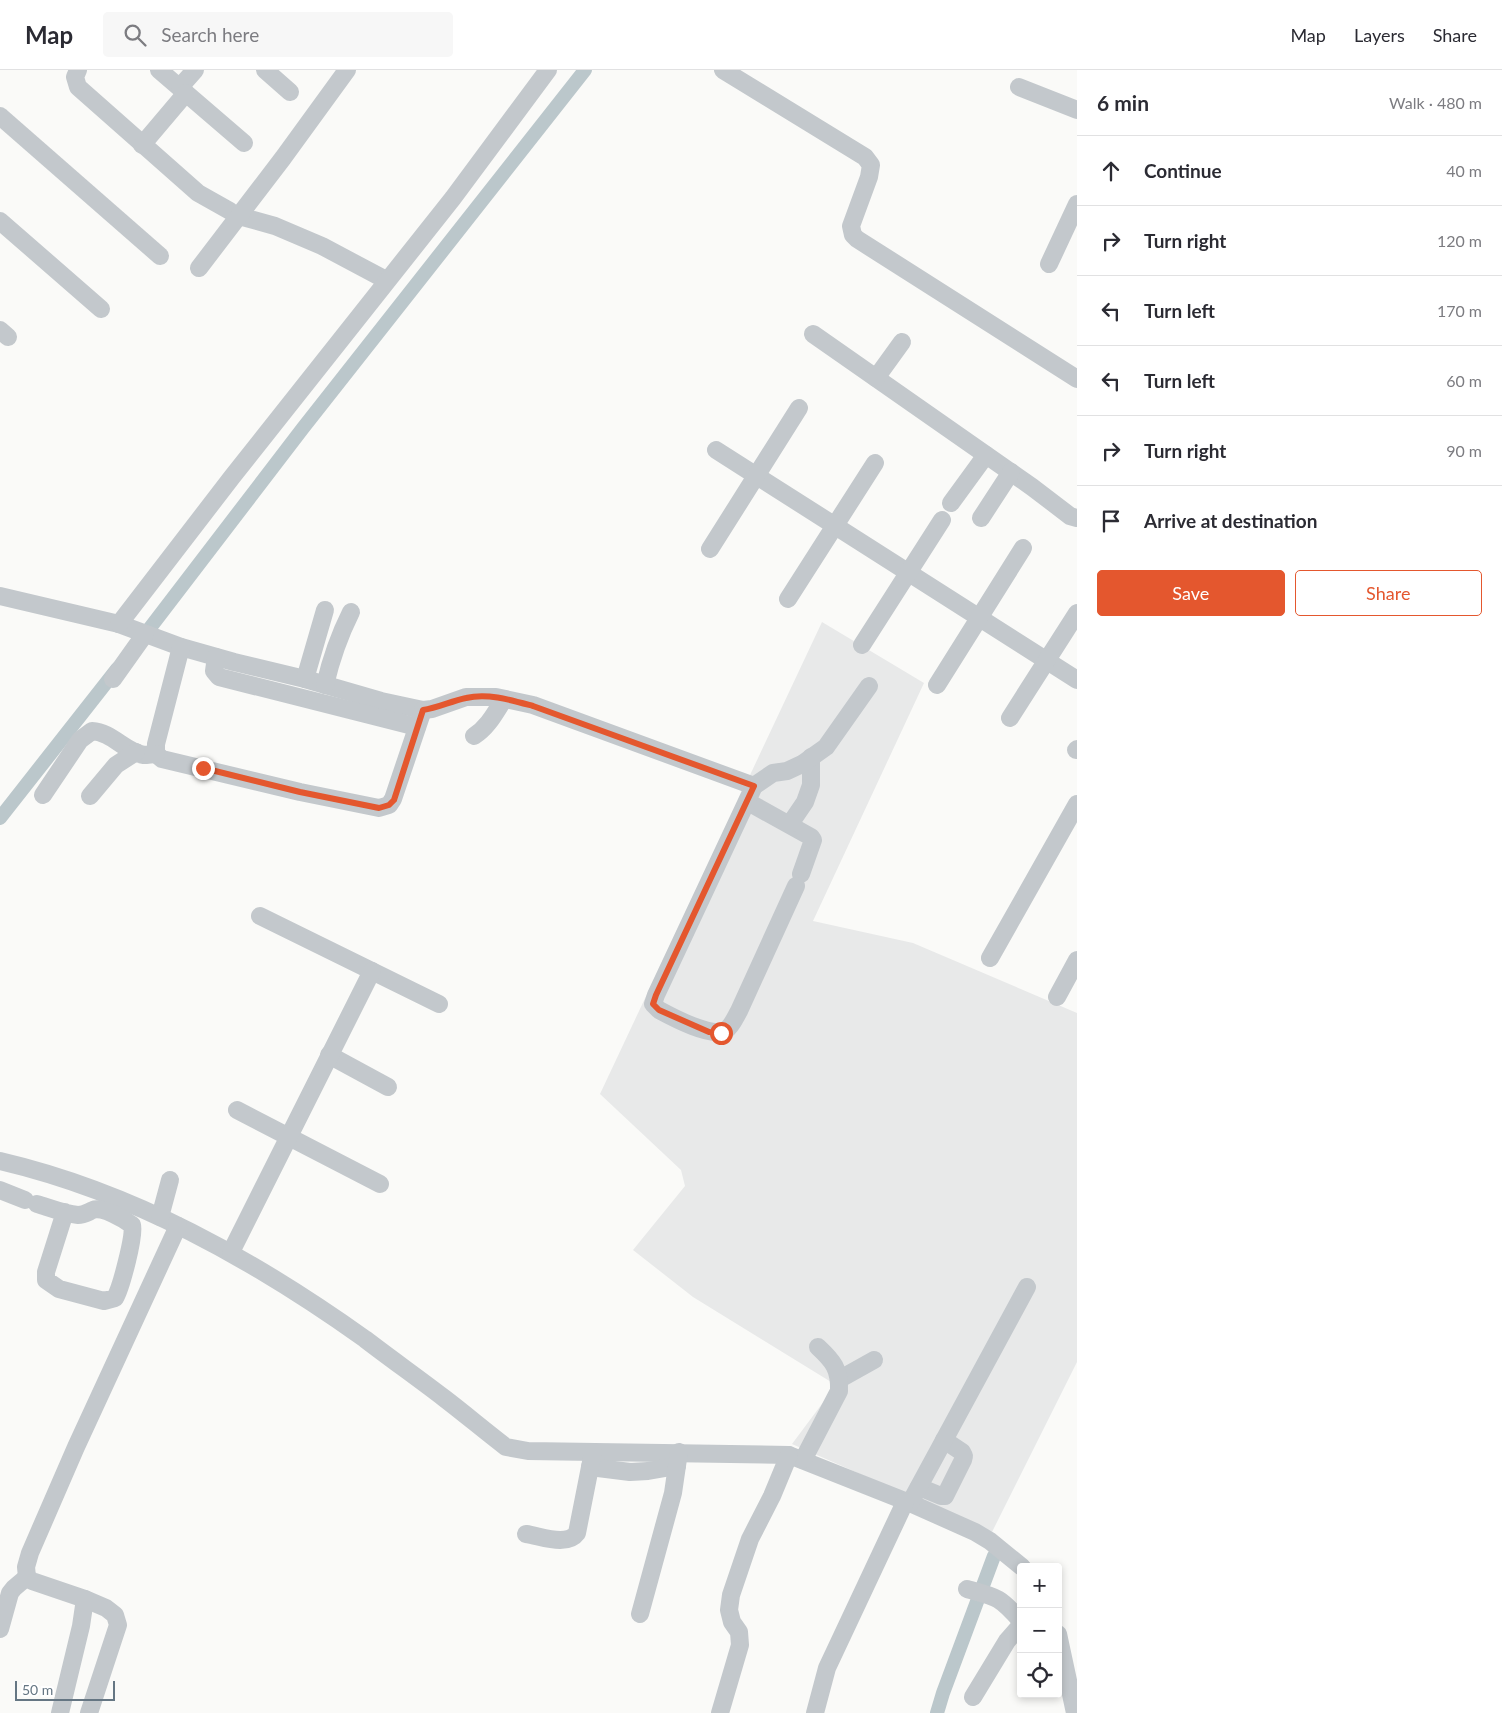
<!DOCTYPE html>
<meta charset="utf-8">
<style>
:root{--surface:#fff;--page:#f7f7f7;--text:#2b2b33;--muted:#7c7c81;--line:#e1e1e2;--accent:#e4572e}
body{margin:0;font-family:Lato,sans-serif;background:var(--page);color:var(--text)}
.controls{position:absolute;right:15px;bottom:15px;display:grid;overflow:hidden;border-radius:5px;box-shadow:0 2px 8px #0003}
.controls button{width:45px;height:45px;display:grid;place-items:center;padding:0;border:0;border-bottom:1px solid var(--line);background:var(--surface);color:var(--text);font:25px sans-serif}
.scale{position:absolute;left:15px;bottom:12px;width:100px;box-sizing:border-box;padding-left:5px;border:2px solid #657683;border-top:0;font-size:14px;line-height:18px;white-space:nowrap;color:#657683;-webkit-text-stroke:4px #fff;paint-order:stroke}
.stop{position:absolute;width:15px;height:15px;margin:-11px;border:4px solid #e4572e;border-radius:50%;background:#fff}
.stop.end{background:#e4572e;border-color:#fff;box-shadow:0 1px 5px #0008}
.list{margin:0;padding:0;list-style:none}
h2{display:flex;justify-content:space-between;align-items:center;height:65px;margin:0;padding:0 20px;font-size:21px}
h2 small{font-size:16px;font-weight:400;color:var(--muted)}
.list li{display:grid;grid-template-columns:32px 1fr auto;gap:15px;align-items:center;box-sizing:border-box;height:70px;padding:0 20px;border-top:1px solid var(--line)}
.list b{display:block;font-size:19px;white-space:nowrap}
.list em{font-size:16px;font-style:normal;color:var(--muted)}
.actions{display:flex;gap:10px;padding:15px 20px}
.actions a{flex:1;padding:11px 0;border:1px solid var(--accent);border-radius:5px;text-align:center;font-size:18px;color:var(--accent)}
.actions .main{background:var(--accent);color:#fff}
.icon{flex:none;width:28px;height:28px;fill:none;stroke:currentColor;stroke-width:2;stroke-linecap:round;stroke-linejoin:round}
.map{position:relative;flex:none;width:1077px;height:1643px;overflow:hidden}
header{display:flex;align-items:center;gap:30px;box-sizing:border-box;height:70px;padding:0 25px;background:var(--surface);border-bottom:1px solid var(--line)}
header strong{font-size:24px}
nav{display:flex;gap:28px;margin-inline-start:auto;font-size:18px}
.search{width:350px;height:45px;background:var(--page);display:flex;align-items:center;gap:12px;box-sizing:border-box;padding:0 18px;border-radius:5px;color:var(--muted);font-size:19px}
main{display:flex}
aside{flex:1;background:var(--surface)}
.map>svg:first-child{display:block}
.built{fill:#e8e9e9}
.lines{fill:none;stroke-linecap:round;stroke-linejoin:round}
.canal{stroke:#bbc7cb;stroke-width:14}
.minor{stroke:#c3c8cc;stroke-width:18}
.route{stroke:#e4572e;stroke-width:6}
</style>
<header>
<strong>Map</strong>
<div class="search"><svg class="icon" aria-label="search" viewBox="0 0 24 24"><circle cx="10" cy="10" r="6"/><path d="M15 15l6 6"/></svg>Search here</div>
<nav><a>Map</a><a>Layers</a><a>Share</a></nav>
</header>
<main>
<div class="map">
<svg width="1077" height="1643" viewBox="0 0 1077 1643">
<rect width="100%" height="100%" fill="#fafaf8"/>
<polygon class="built" points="822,552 924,613 813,851 913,873 1077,943 1077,1292 992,1462 792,1374 836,1315 693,1227 633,1180 685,1116 681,1100 600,1024"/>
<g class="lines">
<g class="canal">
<polyline points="140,571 303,358 585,0"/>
<polyline points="0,748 117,599"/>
<polyline points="937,1643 943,1623 994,1486"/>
</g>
<g class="minor">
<polyline points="78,0 75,7 78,17 198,123 230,141"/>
<polyline points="159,0 244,73"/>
<polyline points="265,0 290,22"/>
<polyline points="723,0 865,87 871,95 869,107 851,156 853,165 857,169 1077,309"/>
<polyline points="180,17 195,0"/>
<polyline points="1019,17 1077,40"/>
<polyline points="0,46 160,186"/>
<polyline points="142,75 186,23"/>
<polyline points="239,146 275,156 322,176 386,210"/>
<polyline points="0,151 101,239"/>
<polyline points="1049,194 1077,134"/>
<polyline points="199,198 283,88 347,0"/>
<polyline points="0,260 8,267"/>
<polyline points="813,264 1032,417 1070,446 1077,448"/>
<polyline points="876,308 902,272"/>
<polyline points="716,380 1077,610"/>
<polyline points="951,433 986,385"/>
<polyline points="981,448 1011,402"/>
<polyline points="710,479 799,338"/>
<polyline points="0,526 119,554 181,577 234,592 305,609 381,631 423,640 432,639 466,627 496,627 533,635 754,716"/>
<polyline points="788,529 875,393"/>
<polyline points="119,554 232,407 453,128 548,0"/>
<polyline points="862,575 942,450"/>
<polyline points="181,577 156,674 156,684 162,689 300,722 379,738 389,735 393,729 423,640"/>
<polyline points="216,587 214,601 219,607 417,657"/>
<polyline points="113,609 145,564"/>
<polyline points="305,609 325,540"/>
<path d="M325,615c6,-26 14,-49 26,-73"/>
<polyline points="937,615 1023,478"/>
<polyline points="1010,648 1077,543"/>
<path d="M474,666c14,-9 21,-23 30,-37"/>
<polyline points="1076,680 1077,679"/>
<path d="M43,725l37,-55 12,-9c20,1 33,21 52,24 4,0 8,-1 12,-1"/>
<polyline points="90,726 116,695 136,682"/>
<polyline points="748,732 811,767 813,770 801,804"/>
<polyline points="790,754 805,732 811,715 811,687"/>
<path d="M796,816l-57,125c-4,7 -7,15 -13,19 -13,9 -54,-13 -67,-20l-6,-6 3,-9 98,-209 19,-13 14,-2 15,-7 24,-17 43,-61"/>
<polyline points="260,846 439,934"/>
<polyline points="990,888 1077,734"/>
<polyline points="1057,927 1077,890"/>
<polyline points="329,985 388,1017"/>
<polyline points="237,1040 380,1114"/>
<path d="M0,1091c133,31 254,99 365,178 26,20 53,39 79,59 21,16 41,33 62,49l22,4 261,4 121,48 65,29 15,9 32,26"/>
<polyline points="0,1120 25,1130"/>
<path d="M37,1134c13,4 28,10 41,11 6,0 10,-3 15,-5 9,-4 31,9 39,15 3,10 -11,63 -17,73l-11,3 -45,-12 -13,-9v-8l19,-60"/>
<polyline points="160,1147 170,1110"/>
<polyline points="231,1182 372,901"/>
<polyline points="840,1309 874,1290"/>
<path d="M803,1390l36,-69c1,-22 -6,-30 -21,-44"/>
<polyline points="590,1397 630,1402 648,1401 677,1396"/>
<polyline points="919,1417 941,1426 945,1426 963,1390 964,1386 962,1382 944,1370"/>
<polyline points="910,1433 1027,1217"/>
<path d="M526,1464c15,2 41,13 51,-1l16,-81"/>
<path d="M967,1519c30,8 33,8 54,32"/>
<polyline points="85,1529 106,1538 115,1545 118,1555 89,1643"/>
<polyline points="640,1544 673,1423 679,1382"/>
<polyline points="0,1559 10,1523 14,1518 27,1507"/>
<polyline points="1058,1564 1075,1643"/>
<polyline points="973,1627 1007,1571 1021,1555"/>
<polyline points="60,1643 81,1556 85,1529 32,1511 27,1507 26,1497 30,1483 76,1377 178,1156"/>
<polyline points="720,1643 740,1575 739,1562 732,1552 729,1540 731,1525 750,1469 772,1426 789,1385"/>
<polyline points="815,1643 827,1598 905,1432"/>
</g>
</g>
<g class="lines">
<path class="route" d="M203,698l97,24 79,16 10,-3 5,-5 29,-90c15,-2 28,-9 43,-12 22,-5 45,2 67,8l221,80 -98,209 -3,9 6,6 50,22 12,1"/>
</g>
</svg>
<div class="controls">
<button>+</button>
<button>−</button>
<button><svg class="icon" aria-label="locate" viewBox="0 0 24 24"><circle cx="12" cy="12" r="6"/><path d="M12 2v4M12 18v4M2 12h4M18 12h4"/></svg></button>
</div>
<div class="scale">50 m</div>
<div class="stop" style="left:721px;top:963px"></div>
<div class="stop end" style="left:203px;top:698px"></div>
</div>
<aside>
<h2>6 min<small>Walk · 480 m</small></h2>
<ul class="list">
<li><svg class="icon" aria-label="ahead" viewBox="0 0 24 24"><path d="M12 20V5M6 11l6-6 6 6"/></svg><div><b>Continue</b></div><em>40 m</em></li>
<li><svg class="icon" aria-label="right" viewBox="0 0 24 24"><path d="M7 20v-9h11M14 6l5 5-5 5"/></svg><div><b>Turn right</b></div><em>120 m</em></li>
<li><svg class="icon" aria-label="left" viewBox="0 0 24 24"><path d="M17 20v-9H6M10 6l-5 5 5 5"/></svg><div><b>Turn left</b></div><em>170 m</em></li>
<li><svg class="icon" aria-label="left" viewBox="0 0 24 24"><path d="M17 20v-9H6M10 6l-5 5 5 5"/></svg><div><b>Turn left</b></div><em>60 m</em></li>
<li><svg class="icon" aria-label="right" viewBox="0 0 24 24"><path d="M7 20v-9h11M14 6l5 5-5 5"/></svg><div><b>Turn right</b></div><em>90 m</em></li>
<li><svg class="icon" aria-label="arrive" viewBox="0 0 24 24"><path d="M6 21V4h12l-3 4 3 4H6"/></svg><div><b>Arrive at destination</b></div></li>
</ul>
<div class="actions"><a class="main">Save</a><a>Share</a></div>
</aside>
</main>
